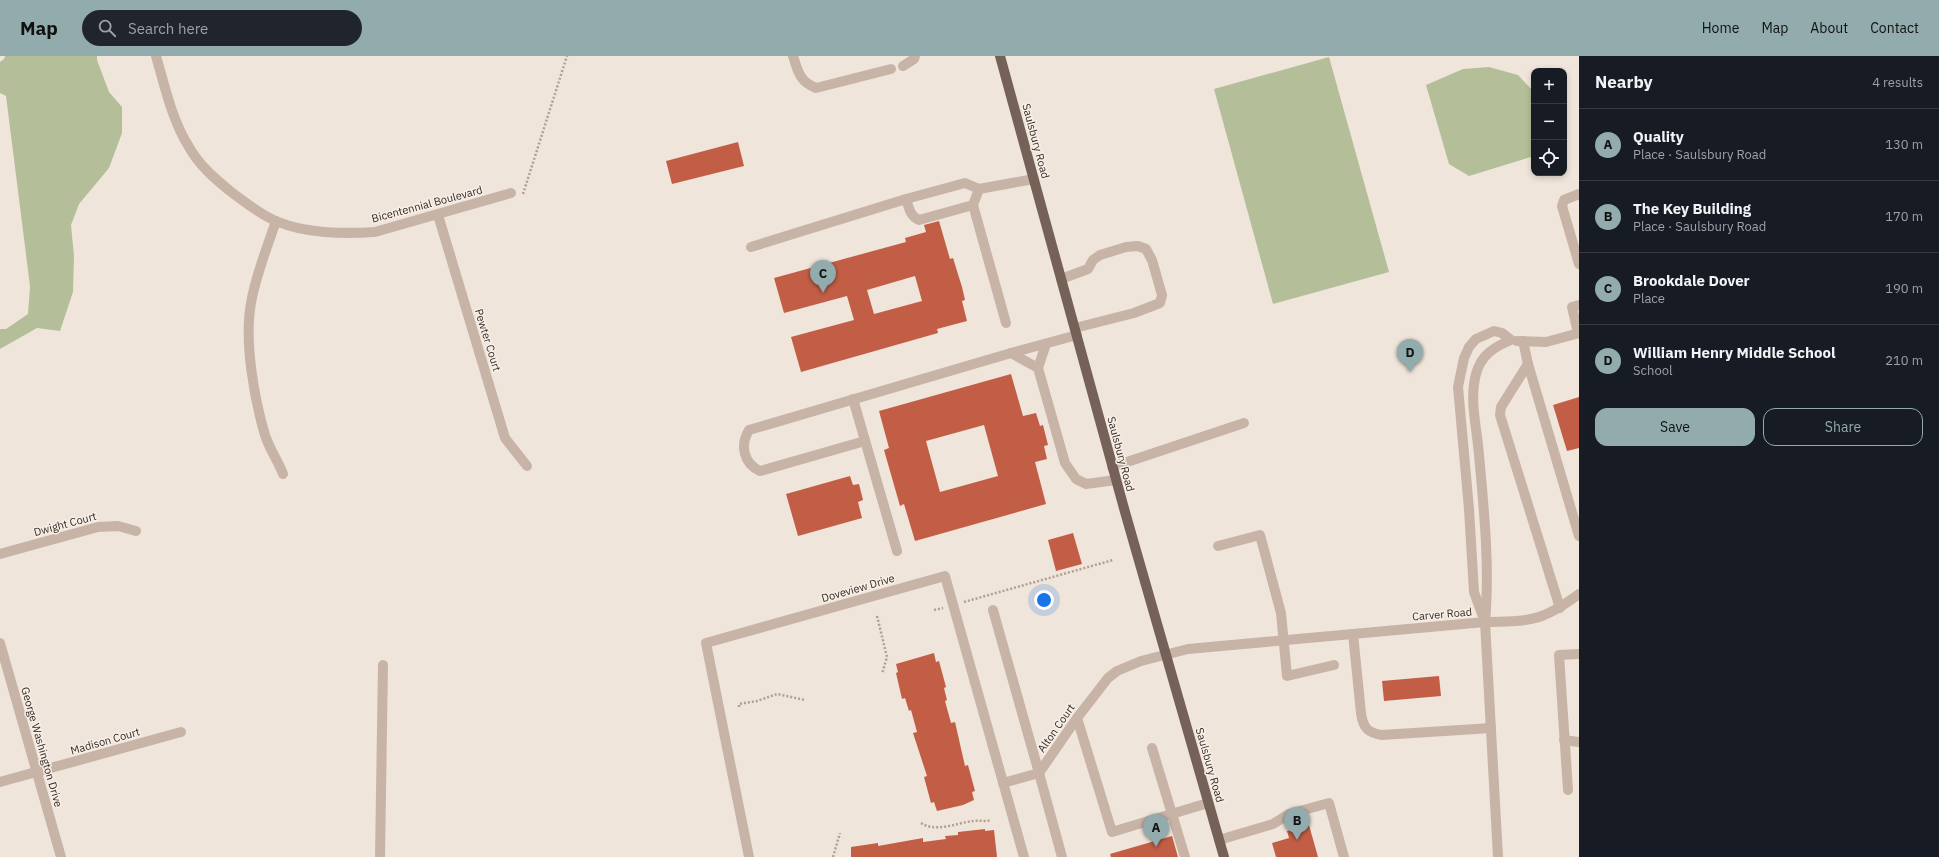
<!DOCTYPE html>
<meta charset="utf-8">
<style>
:root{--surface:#171b24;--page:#20242c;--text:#f1f3f6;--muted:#9ea1a6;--line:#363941;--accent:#92abad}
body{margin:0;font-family:"IBM Plex Sans",sans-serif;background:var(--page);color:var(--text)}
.controls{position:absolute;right:12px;top:12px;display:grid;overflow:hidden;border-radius:8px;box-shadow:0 2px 6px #0003}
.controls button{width:36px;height:36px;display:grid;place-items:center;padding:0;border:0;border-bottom:1px solid var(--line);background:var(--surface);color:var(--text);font:20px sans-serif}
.you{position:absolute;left:1044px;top:544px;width:14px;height:14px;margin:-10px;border:3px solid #fff;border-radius:50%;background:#1a73e8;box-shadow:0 0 0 6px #1a73e833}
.badge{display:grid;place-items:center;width:26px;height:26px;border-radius:50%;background:var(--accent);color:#111;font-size:13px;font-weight:700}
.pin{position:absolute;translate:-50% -33px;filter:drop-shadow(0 1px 2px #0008)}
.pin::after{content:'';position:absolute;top:21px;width:14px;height:12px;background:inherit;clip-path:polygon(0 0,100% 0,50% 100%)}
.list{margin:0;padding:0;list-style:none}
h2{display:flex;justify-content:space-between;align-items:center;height:52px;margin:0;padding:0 16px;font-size:17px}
h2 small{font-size:13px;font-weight:400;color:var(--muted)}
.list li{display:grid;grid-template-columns:26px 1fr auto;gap:12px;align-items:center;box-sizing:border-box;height:72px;padding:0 16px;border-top:1px solid var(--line)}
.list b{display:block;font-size:15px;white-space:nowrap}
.list p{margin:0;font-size:13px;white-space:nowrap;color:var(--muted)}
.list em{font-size:13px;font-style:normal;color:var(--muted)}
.actions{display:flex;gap:8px;padding:12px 16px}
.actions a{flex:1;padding:9px 0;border:1px solid var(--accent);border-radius:12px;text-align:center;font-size:14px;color:var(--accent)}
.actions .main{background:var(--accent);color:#111}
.icon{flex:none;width:22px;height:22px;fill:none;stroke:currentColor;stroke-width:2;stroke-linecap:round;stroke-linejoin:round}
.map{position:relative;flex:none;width:1579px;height:801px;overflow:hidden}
header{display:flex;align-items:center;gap:24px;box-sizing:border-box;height:56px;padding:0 20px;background:var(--accent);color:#111}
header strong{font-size:19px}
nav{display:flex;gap:22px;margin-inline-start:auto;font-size:14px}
.search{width:280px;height:36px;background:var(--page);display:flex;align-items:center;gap:10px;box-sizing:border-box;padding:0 14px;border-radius:22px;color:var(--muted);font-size:15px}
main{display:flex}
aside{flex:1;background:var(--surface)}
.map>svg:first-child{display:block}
.green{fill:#b4bf9a}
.building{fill:#c25e46;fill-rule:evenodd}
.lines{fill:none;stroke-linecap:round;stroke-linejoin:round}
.path{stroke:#b49e90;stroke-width:2.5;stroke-dasharray:2 2;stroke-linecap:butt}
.minor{stroke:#c8b4a6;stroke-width:10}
.major{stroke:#766158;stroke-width:10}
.labels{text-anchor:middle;stroke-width:3;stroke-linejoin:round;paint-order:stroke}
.street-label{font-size:11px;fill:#342a27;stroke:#f8efe6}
</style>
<header>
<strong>Map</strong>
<div class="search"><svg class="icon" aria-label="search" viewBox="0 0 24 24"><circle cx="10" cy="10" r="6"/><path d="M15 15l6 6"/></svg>Search here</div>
<nav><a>Home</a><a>Map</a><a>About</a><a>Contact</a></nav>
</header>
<main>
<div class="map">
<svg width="1579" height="801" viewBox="0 0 1579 801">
<rect width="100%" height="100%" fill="#f0e5da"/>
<g class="green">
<polygon points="5,0 97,0 97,4 109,36 122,51 122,77 109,112 79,148 71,169 74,200 73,236 60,275 37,272 0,293 0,273 6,273 28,258 30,230 6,40 0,37 0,6 4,3"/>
<polygon points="1329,1 1389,216 1273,248 1214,33"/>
<polygon points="1489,11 1518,19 1534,36 1534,100 1469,120 1449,108 1426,29 1463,13"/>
</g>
<g class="building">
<polygon points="738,86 744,110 672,128 666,105"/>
<path d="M939,165l11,38 3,-1 9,29 3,13 -3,1 5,20 -30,8 1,4 -137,39 -10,-35 63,-17 -7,-24 -63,17 -10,-35 132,-36 -1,-4 21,-6 -2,-7zM915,220l7,25 -48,13 -7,-24z"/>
<path d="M1011,318l12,42 13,-3 4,13 3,-1 5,20 -4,1 3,13 -12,3 11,42 -131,37 -11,-37 -4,2 -16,-56 5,-2 -10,-37zM984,369l14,51 -58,16 -14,-51z"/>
<polygon points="1579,341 1579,392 1567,395 1553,349"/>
<polygon points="850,420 853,429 859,428 863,444 858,446 862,462 798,480 786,438"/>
<polygon points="1073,477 1082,508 1056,515 1048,484"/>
<polygon points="934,597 936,606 939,605 946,631 944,632 947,644 945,645 951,667 955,666 965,710 968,709 975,735 972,736 974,744 963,749 937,755 934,746 931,747 924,721 927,720 913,677 917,676 911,654 909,655 905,642 902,643 896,617 898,616 896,608"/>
<polygon points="1439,620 1441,640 1384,645 1382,625"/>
<polygon points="1309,769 1318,801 1276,801 1272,787 1289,782 1287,775"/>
<polygon points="985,773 985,775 994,774 997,801 851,801 851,791 878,787 878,790 923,782 923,786 946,783 945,780 958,779 958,776"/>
<polygon points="1172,780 1178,801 1111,801 1110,798"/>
</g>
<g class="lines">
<g class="path">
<polyline points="523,138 567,0"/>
<polyline points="964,546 1113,504"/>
<polyline points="934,554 943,552"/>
<polyline points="877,560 887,601 882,618"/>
<polyline points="739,651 739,648 757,645 777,638 805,644"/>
<path d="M921,767c15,10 35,0 52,-2 6,-1 11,1 18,-1"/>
<polyline points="833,801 840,777"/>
</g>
<g class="minor">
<path d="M156,0c9,31 16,64 33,91 10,18 25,31 41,44 15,11 29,23 46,30 30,13 67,13 99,11l136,-39"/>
<path d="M793,0c5,16 7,26 23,32l75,-19"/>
<polyline points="903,10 914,3 915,0"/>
<polyline points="1579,138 1564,144 1562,150 1579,208"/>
<path d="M906,143c3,9 4,17 13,21l54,-15 6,-16"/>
<polyline points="973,149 1006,267"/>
<polyline points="438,159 505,382 527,410"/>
<path d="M276,165c-9,27 -20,53 -25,82 -7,38 3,95 14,132 4,13 13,26 18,39"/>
<polyline points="751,191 906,143 965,127 979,133 1034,123"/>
<polyline points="1061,223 1088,213 1093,204 1100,199 1126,191 1138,190 1146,193 1152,204 1162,239 1160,247 1134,257 1075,272"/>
<path d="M1494,275l8,2 9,7c-17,7 -30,15 -35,34 -7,26 1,54 3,81 5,55 11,112 6,167l-11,-30 -5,-83 -11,-122 6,-29 5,-11 7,-8z"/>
<polyline points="1578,277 1572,251 1579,249"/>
<polyline points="1517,285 1546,286 1579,277"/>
<polyline points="1523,285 1528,308 1579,480"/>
<polyline points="1046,288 1038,312 1065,407 1076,423 1086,428 1116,424"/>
<polyline points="1528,308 1501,351 1500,359 1560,552"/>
<polyline points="1038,312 1011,297 1077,279"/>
<polyline points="853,343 897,495"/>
<path d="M865,385l-105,30c-17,-8 -20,-26 -11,-41l262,-77"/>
<polyline points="1112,411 1244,367"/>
<polyline points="1218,490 1260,479 1281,557 1287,620 1334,609"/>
<polyline points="0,498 98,471 118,470 136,475"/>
<polyline points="993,554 1039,717 1003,727"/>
<path d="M1485,566c46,-1 56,0 94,-28"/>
<path d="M1353,578l8,79c2,15 7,20 21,22l109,-7"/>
<polyline points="0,587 61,801"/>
<polyline points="1077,662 1112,776 1208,747"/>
<polyline points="1564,684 1579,686"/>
<polyline points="1152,692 1185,801"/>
<polyline points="0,726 181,676"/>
<polyline points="1568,734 1559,599 1579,598"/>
<polyline points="1219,784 1273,768 1289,758 1329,747 1344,801"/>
<polyline points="380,801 383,609"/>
<polyline points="749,801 706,587 945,520 1024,801"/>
<polyline points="1062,801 1039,717 1077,662 1108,622 1117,615 1141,605 1188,593 1485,566 1498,801"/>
</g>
<polyline class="major" points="1000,0 1125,456 1224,801"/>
</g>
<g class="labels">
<g class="street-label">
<text transform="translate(1036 85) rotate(75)" y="4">Saulsbury Road</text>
<text transform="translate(427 148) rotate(-15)" y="4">Bicentennial Boulevard</text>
<text transform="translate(488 284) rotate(73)" y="4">Pewter Court</text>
<text transform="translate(1121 398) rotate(75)" y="4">Saulsbury Road</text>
<text transform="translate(65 468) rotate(-15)" y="4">Dwight Court</text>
<text transform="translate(858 532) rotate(-16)" y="4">Doveview Drive</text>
<text transform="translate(1442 558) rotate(-5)" y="4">Carver Road</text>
<text transform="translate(1056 672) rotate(-55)" y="4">Alton Court</text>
<text transform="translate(105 685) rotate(-16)" y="4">Madison Court</text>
<text transform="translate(42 691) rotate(74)" y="4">George Washington Drive</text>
<text transform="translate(1210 709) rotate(74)" y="4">Saulsbury Road</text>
</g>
</g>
</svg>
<div class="controls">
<button>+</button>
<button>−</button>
<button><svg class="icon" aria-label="locate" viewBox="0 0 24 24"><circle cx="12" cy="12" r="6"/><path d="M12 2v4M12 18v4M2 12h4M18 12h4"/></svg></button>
</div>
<div class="you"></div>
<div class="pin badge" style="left:1156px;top:791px">A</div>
<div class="pin badge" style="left:1297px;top:784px">B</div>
<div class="pin badge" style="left:823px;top:237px">C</div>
<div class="pin badge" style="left:1410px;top:316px">D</div>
</div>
<aside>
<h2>Nearby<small>4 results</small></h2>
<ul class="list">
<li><span class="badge">A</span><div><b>Quality</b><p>Place · Saulsbury Road</p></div><em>130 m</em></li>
<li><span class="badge">B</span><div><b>The Key Building</b><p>Place · Saulsbury Road</p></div><em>170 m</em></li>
<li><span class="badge">C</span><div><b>Brookdale Dover</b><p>Place</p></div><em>190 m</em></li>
<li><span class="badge">D</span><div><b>William Henry Middle School</b><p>School</p></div><em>210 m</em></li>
</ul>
<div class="actions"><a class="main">Save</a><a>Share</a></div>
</aside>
</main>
